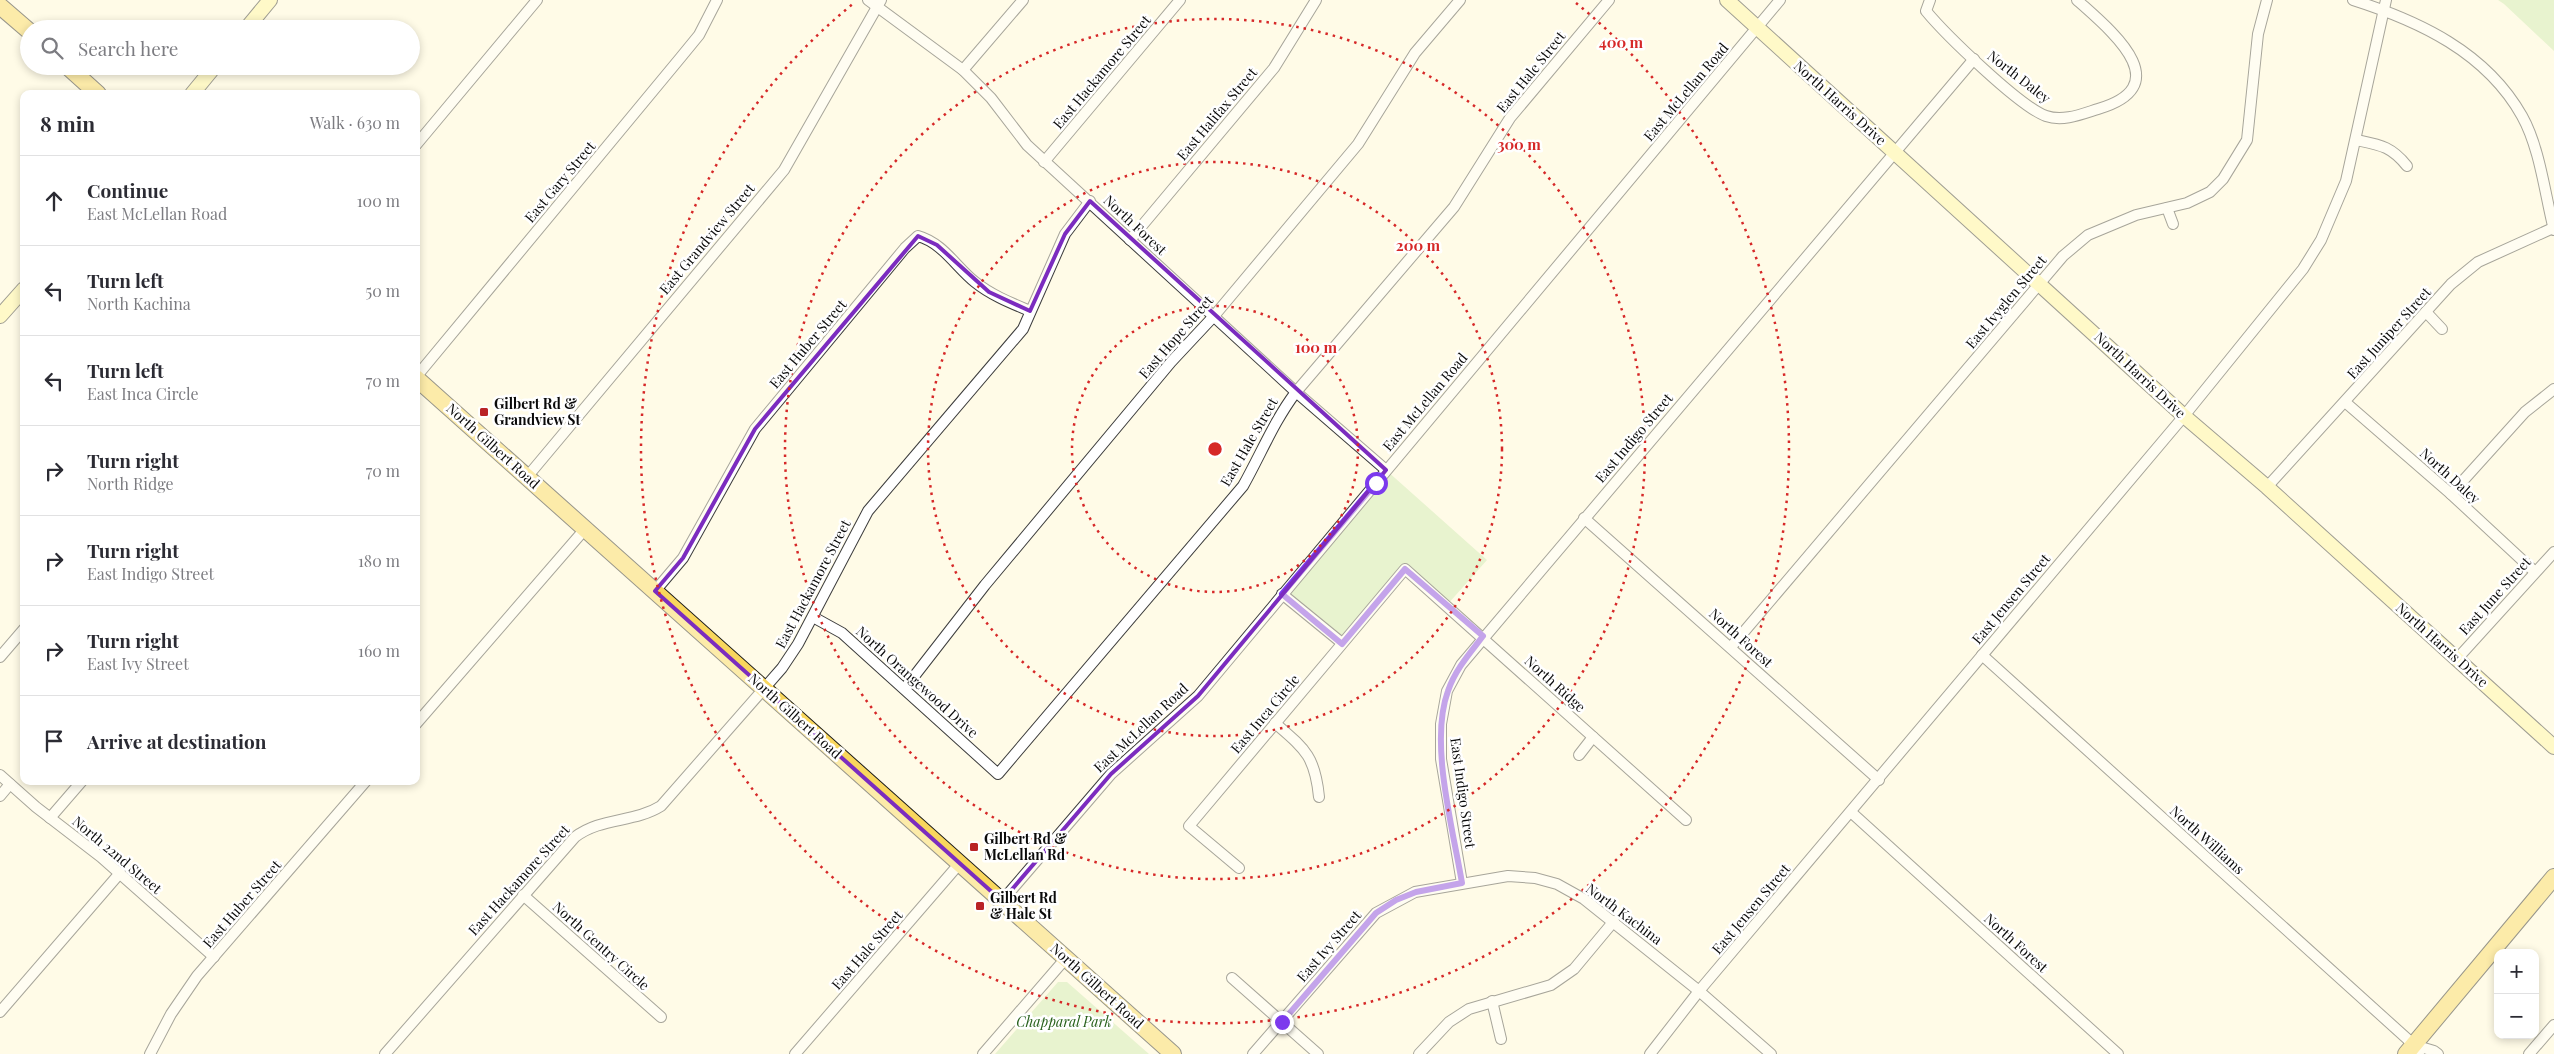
<!DOCTYPE html>
<meta charset="utf-8">
<style>
:root{--surface:#fff;--page:#f2f2f3;--text:#2b2b33;--muted:#7c7c81;--line:#e1e1e2}
body{margin:0;font-family:"Playfair Display",serif;background:var(--page);color:var(--text)}
.controls{position:absolute;right:15px;bottom:15px;display:grid;overflow:hidden;border-radius:10px;box-shadow:0 2px 8px #0003}
.controls button{width:45px;height:45px;display:grid;place-items:center;padding:0;border:0;border-bottom:1px solid var(--line);background:var(--surface);color:var(--text);font:25px sans-serif}
.stop{position:absolute;width:15px;height:15px;margin:-11px;border:4px solid #7c3aed;border-radius:50%;background:#fff}
.stop.end{background:#7c3aed;border-color:#fff;box-shadow:0 1px 5px #0008}
.list{margin:0;padding:0;list-style:none}
h2{display:flex;justify-content:space-between;align-items:center;height:65px;margin:0;padding:0 20px;font-size:21px}
h2 small{font-size:16px;font-weight:400;color:var(--muted)}
.list li{display:grid;grid-template-columns:32px 1fr auto;gap:15px;align-items:center;box-sizing:border-box;height:90px;padding:0 20px;border-top:1px solid var(--line)}
.list b{display:block;font-size:19px;white-space:nowrap}
.list p{margin:0;font-size:16px;white-space:nowrap;color:var(--muted)}
.list em{font-size:16px;font-style:normal;color:var(--muted)}
.icon{flex:none;width:28px;height:28px;fill:none;stroke:currentColor;stroke-width:2;stroke-linecap:round;stroke-linejoin:round}
.map{position:relative;flex:none;width:2554px;height:1054px;overflow:hidden}
.search{position:absolute;background:var(--surface);box-shadow:0 2px 8px #0003;left:20px;top:20px;width:400px;height:55px;display:flex;align-items:center;gap:12px;box-sizing:border-box;padding:0 18px;border-radius:28px;color:var(--muted);font-size:19px}
.panel{position:absolute;background:var(--surface);box-shadow:0 2px 8px #0003;left:20px;top:90px;width:400px;height:695px;border-radius:10px}
.map>svg:first-child{display:block}
.green{fill:#cde8b2}
.lines{fill:none;stroke-linecap:round;stroke-linejoin:round}
.street-casing{stroke:#3d3d3d;stroke-width:12}
.secondary-casing{stroke:#2c2c2c;stroke-width:16}
.primary-casing{stroke:#1b1b1b;stroke-width:18}
.street{stroke:#fff;stroke-width:10}
.secondary{stroke:#fff7a2;stroke-width:14}
.primary{stroke:#f9d75d;stroke-width:16}
.route{stroke:#7c3aed;stroke-width:6}
.marked{fill:none;stroke:#7b2cbf;stroke-width:4;stroke-linejoin:round}
.ring{fill:none;stroke:#d62828;stroke-width:2.5;stroke-dasharray:2.5 5}
.poi-dot{fill:#b92326;stroke:#fff;stroke-width:2}
.labels{text-anchor:middle;stroke-width:5;stroke-linejoin:round;paint-order:stroke}
.street-label{font-size:14px;fill:#0a0a0a;stroke:#fff}
.poi-label{font-size:14px;font-weight:bold;fill:#0a0a0a;stroke:#fff;text-anchor:start}
.park-label{font-size:14px;font-style:italic;fill:#28611c;stroke:#fff}
.centre{fill:#d62828;stroke:#fff;stroke-width:2.5}
.ring-label{font-size:15px;text-anchor:middle;font-weight:bold;fill:#d62828;stroke:#fff;stroke-width:5;stroke-linejoin:round;paint-order:stroke}
</style>
<div class="map">
<svg width="2554" height="1054" viewBox="0 0 2554 1054">
<rect width="100%" height="100%" fill="#fffbe7"/>
<g class="green">
<polygon points="2498,0 2554,0 2554,51 2504,4"/>
<polygon points="1386,470 1487,560 1447,605 1405,569 1342,643 1282,594"/>
<polygon points="1058,982 1067,982 1149,1054 995,1054"/>
</g>
<g class="lines">
<defs>
<g id="street">
<polyline points="868,0 963,70 991,98 1027,145 1296,392 1386,470"/>
<path d="M1930,0l-4,11c19,23 94,96 120,105 17,6 36,-2 52,-7 82,-24 11,-80 -21,-109"/>
<path d="M2353,0c66,21 133,52 169,116 18,32 23,79 32,114"/>
<polyline points="963,70 1023,0"/>
<path d="M2356,140c24,5 35,6 51,26"/>
<polyline points="416,145 537,0"/>
<polyline points="1044,162 1180,0"/>
<polyline points="2167,208 2173,224"/>
<polyline points="1130,240 1274,68 1316,0"/>
<polyline points="2426,312 2442,329"/>
<polyline points="416,377 681,57 699,35 717,0"/>
<polyline points="2345,402 2451,494 2535,572"/>
<polyline points="527,477 784,170 881,0"/>
<polyline points="2267,487 2451,284 2478,262 2553,228"/>
<polyline points="2451,494 2525,412 2554,389"/>
<polyline points="1584,518 1879,780"/>
<path d="M655,591l28,-33 72,-129 150,-181 13,-12c25,7 38,31 57,46 16,13 36,21 55,29"/>
<polyline points="1282,594 1342,643"/>
<path d="M813,617l29,16 156,141 245,-288c18,-32 31,-65 53,-94l158,-185 56,-89 99,-118"/>
<polyline points="1731,647 2063,256 2088,235 2136,215 2187,203 2210,192 2223,179 2247,140 2258,34 2267,0"/>
<polyline points="1982,655 2414,1045 2419,1054"/>
<polyline points="0,657 24,629"/>
<polyline points="2457,659 2554,552"/>
<polyline points="905,688 985,585 1171,362 1214,316 1358,144 1415,53 1460,0"/>
<path d="M1275,723c30,26 40,33 44,74"/>
<polyline points="416,724 585,529"/>
<polyline points="1579,755 1593,737"/>
<polyline points="0,775 36,807 101,857 214,957"/>
<polyline points="0,796 10,784"/>
<polyline points="1852,813 2118,1054"/>
<polyline points="50,818 82,781"/>
<polyline points="1239,868 1189,826 1405,569 1686,820"/>
<polyline points="1462,883 1441,759 1441,724 1447,691 1461,665 1974,59"/>
<polyline points="523,895 661,1017"/>
<polyline points="1002,901 1111,774 1198,696 1780,0"/>
<polyline points="1232,978 1318,1054"/>
<polyline points="1492,1001 1501,1039"/>
<polyline points="0,1012 120,873"/>
<polyline points="2414,1045 2434,1051 2438,1054"/>
<polyline points="150,1054 171,1014 197,976 366,781"/>
<path d="M385,1054l190,-217c26,-20 59,-14 86,-31l121,-138 16,-24 70,-133 155,-182 42,-95 25,-33"/>
<polyline points="795,1054 960,863"/>
<polyline points="983,1054 1066,958"/>
<polyline points="1253,1054 1376,913 1415,892 1508,876 1535,878 1557,884 1584,899 1699,991 1771,1054"/>
<polyline points="1419,1054 1449,1022 1469,1009 1551,985 1574,969 1614,921"/>
<polyline points="1650,1054 1699,991 2184,416 2303,269 2321,240 2346,181 2386,0"/>
<polyline points="2529,1054 2554,1025"/>
</g>
<g id="secondary">
<polyline points="1727,0 2184,416 2267,487 2554,747"/>
<polyline points="246,29 270,0"/>
<polyline points="192,94 215,66"/>
<polyline points="0,316 24,289"/>
</g>
<g id="primary">
<polyline points="0,6 29,31"/>
<polyline points="67,66 98,94"/>
<polyline points="416,378 1173,1054"/>
<polyline points="2406,1054 2554,877"/>
</g>
</defs>
<use href="#street" class="street-casing"/>
<use href="#secondary" class="secondary-casing"/>
<use href="#primary" class="primary-casing"/>
<use href="#street" class="street"/>
<use href="#secondary" class="secondary"/>
<use href="#primary" class="primary"/>
</g>
<g class="lines">
<path class="route" d="M1282,1022l94,-109 20,-13 20,-8 46,-9c-9,-54 -33,-141 -14,-192 7,-21 22,-38 35,-55l-78,-67 -63,75 -60,-50 94,-111"/>
</g>
<path d="M0 0H2554V1054H0ZM1090,201l296,269 -188,226 -87,78 -109,127 -347,-310 28,-33 72,-129 163,-193 19,9 52,47 41,19 35,-77z" fill="#fffbe7" fill-opacity=".55" fill-rule="evenodd"/>
<path class="marked" d="M1090,201l296,269 -188,226 -87,78 -109,127 -347,-310 28,-33 72,-129 163,-193 19,9 52,47 41,19 35,-77z"/>
<g class="ring">
<circle cx="1215" cy="449" r="143"/>
<circle cx="1215" cy="449" r="287"/>
<circle cx="1215" cy="449" r="430"/>
<path d="M1576 3A574 574 0 1 1 854 3"/>
</g>
<g class="poi-dot">
<rect x="479" y="407" width="10" height="10" rx="2.5"/>
<rect x="969" y="842" width="10" height="10" rx="2.5"/>
<rect x="975" y="901" width="10" height="10" rx="2.5"/>
</g>
<g class="labels">
<g class="street-label">
<text transform="translate(1102 72) rotate(-50)" y="5">East Hackamore Street</text>
<text transform="translate(1531 72) rotate(-51)" y="5">East Hale Street</text>
<text transform="translate(2019 77) rotate(38)" y="5">North Daley</text>
<text transform="translate(1686 92) rotate(-50)" y="5">East McLellan Road</text>
<text transform="translate(1840 103) rotate(42)" y="5">North Harris Drive</text>
<text transform="translate(1217 114) rotate(-50)" y="5">East Halifax Street</text>
<text transform="translate(560 182) rotate(-50)" y="5">East Gary Street</text>
<text transform="translate(1135 225) rotate(43)" y="5">North Forest</text>
<text transform="translate(707 239) rotate(-50)" y="5">East Grandview Street</text>
<text transform="translate(2006 302) rotate(-50)" y="5">East Ivyglen Street</text>
<text transform="translate(2389 333) rotate(-48)" y="5">East Juniper Street</text>
<text transform="translate(1176 337) rotate(-49)" y="5">East Hope Street</text>
<text transform="translate(808 344) rotate(-50)" y="5">East Huber Street</text>
<text transform="translate(2140 375) rotate(43)" y="5">North Harris Drive</text>
<text transform="translate(1425 402) rotate(-50)" y="5">East McLellan Road</text>
<text transform="translate(1634 438) rotate(-50)" y="5">East Indigo Street</text>
<text transform="translate(1249 442) rotate(-60)" y="5">East Hale Street</text>
<text transform="translate(493 446) rotate(42)" y="5">North Gilbert Road</text>
<text transform="translate(2450 476) rotate(42)" y="5">North Daley</text>
<text transform="translate(813 584) rotate(-62)" y="5">East Hackamore Street</text>
<text transform="translate(2495 596) rotate(-48)" y="5">East June Street</text>
<text transform="translate(2011 599) rotate(-50)" y="5">East Jensen Street</text>
<text transform="translate(1741 638) rotate(42)" y="5">North Forest</text>
<text transform="translate(2442 645) rotate(42)" y="5">North Harris Drive</text>
<text transform="translate(917 682) rotate(42)" y="5">North Orangewood Drive</text>
<text transform="translate(1555 684) rotate(42)" y="5">North Ridge</text>
<text transform="translate(1265 714) rotate(-50)" y="5">East Inca Circle</text>
<text transform="translate(795 716) rotate(42)" y="5">North Gilbert Road</text>
<text transform="translate(1141 728) rotate(-43)" y="5">East McLellan Road</text>
<text transform="translate(1463 793) rotate(82)" y="5">East Indigo Street</text>
<text transform="translate(2207 840) rotate(42)" y="5">North Williams</text>
<text transform="translate(117 855) rotate(40)" y="5">North 22nd Street</text>
<text transform="translate(519 880) rotate(-48)" y="5">East Hackamore Street</text>
<text transform="translate(242 904) rotate(-49)" y="5">East Huber Street</text>
<text transform="translate(1751 909) rotate(-50)" y="5">East Jensen Street</text>
<text transform="translate(1624 914) rotate(37)" y="5">North Kachina</text>
<text transform="translate(2016 943) rotate(42)" y="5">North Forest</text>
<text transform="translate(601 946) rotate(42)" y="5">North Gentry Circle</text>
<text transform="translate(1329 946) rotate(-49)" y="5">East Ivy Street</text>
<text transform="translate(867 950) rotate(-49)" y="5">East Hale Street</text>
<text transform="translate(1097 986) rotate(42)" y="5">North Gilbert Road</text>
</g>
<g class="poi-label">
<text x="494" y="409">Gilbert Rd &amp;<tspan x="494" dy="16">Grandview St</tspan></text>
<text x="984" y="844">Gilbert Rd &amp;<tspan x="984" dy="16">McLellan Rd</tspan></text>
<text x="990" y="903">Gilbert Rd<tspan x="990" dy="16">&amp; Hale St</tspan></text>
</g>
<g class="park-label">
<text x="1064" y="1027">Chapparal Park</text>
</g>
</g>
<circle cx="1215" cy="449" r="8" class="centre"/>
<g class="ring-label">
<text x="1621" y="48">400 m</text>
<text x="1519" y="150">300 m</text>
<text x="1418" y="251">200 m</text>
<text x="1316" y="353">100 m</text>
</g>
</svg>
<div class="controls">
<button>+</button>
<button>−</button>
</div>
<div class="stop" style="left:1376px;top:483px"></div>
<div class="stop end" style="left:1282px;top:1022px"></div>
<div class="search"><svg class="icon" aria-label="search" viewBox="0 0 24 24"><circle cx="10" cy="10" r="6"/><path d="M15 15l6 6"/></svg>Search here</div>
<section class="panel">
<h2>8 min<small>Walk · 630 m</small></h2>
<ul class="list">
<li><svg class="icon" aria-label="ahead" viewBox="0 0 24 24"><path d="M12 20V5M6 11l6-6 6 6"/></svg><div><b>Continue</b><p>East McLellan Road</p></div><em>100 m</em></li>
<li><svg class="icon" aria-label="left" viewBox="0 0 24 24"><path d="M17 20v-9H6M10 6l-5 5 5 5"/></svg><div><b>Turn left</b><p>North Kachina</p></div><em>50 m</em></li>
<li><svg class="icon" aria-label="left" viewBox="0 0 24 24"><path d="M17 20v-9H6M10 6l-5 5 5 5"/></svg><div><b>Turn left</b><p>East Inca Circle</p></div><em>70 m</em></li>
<li><svg class="icon" aria-label="right" viewBox="0 0 24 24"><path d="M7 20v-9h11M14 6l5 5-5 5"/></svg><div><b>Turn right</b><p>North Ridge</p></div><em>70 m</em></li>
<li><svg class="icon" aria-label="right" viewBox="0 0 24 24"><path d="M7 20v-9h11M14 6l5 5-5 5"/></svg><div><b>Turn right</b><p>East Indigo Street</p></div><em>180 m</em></li>
<li><svg class="icon" aria-label="right" viewBox="0 0 24 24"><path d="M7 20v-9h11M14 6l5 5-5 5"/></svg><div><b>Turn right</b><p>East Ivy Street</p></div><em>160 m</em></li>
<li><svg class="icon" aria-label="arrive" viewBox="0 0 24 24"><path d="M6 21V4h12l-3 4 3 4H6"/></svg><div><b>Arrive at destination</b></div></li>
</ul>
</section>
</div>
